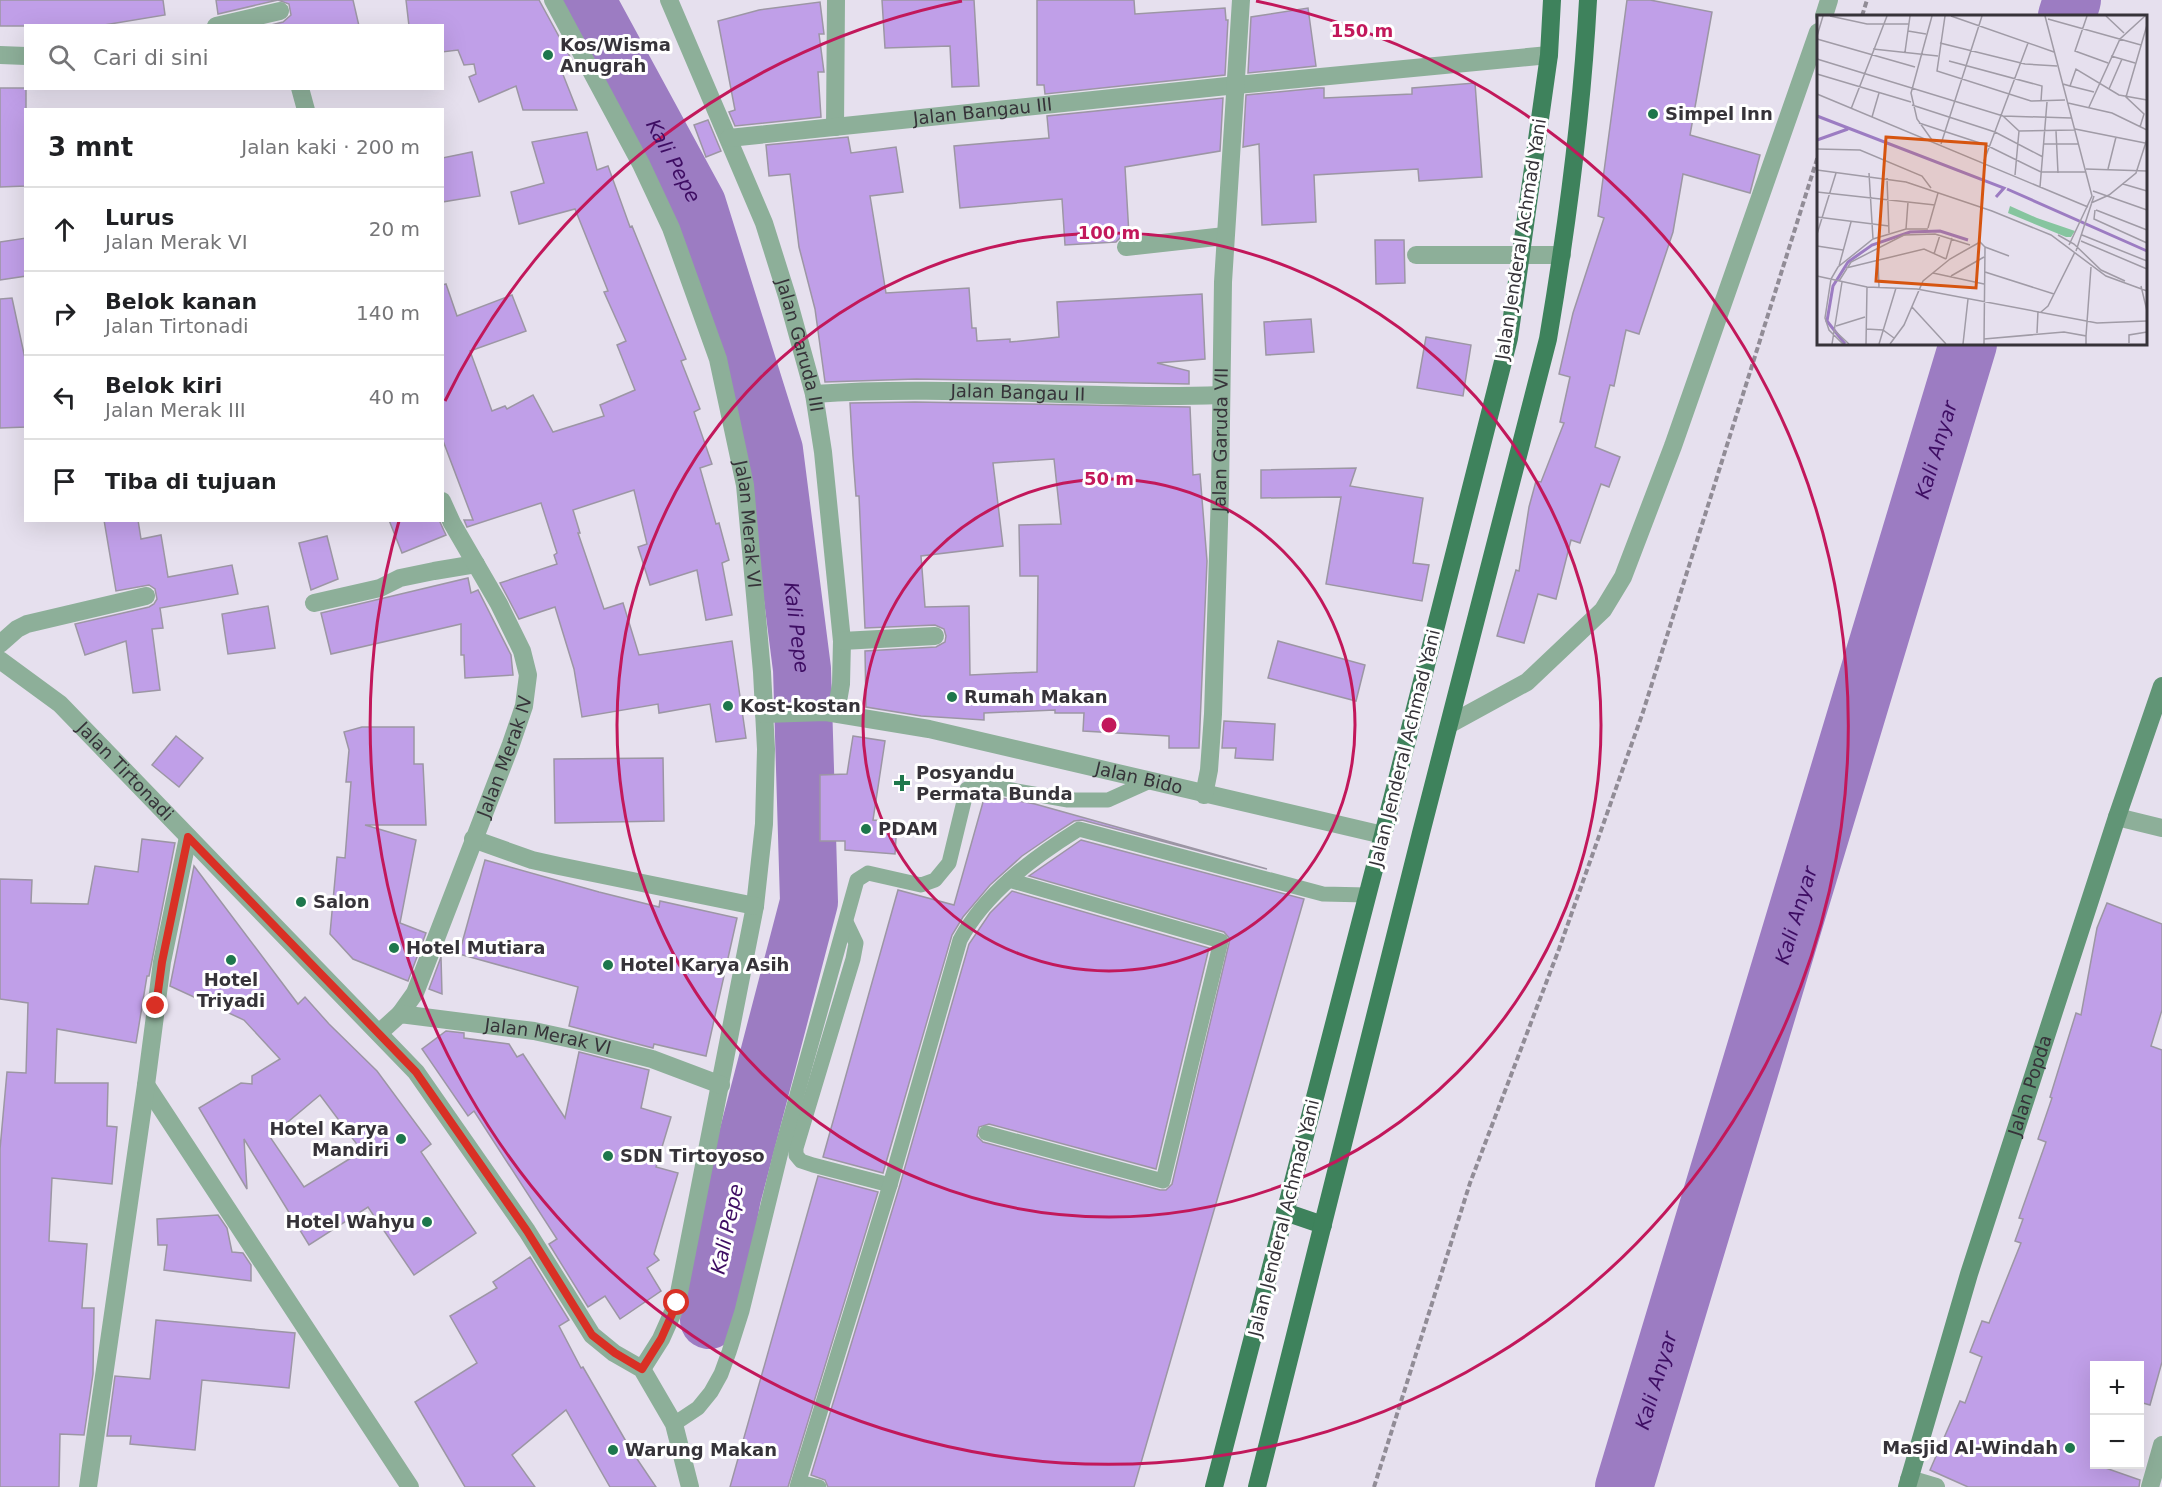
<!DOCTYPE html>
<html lang="id">
<meta charset="utf-8">
<style>
:root{--surface:#fff;--page:#f6f6f6;--text:#202124;--muted:#757577;--line:#e0e0e0}
body{margin:0;font-family:"DejaVu Sans",sans-serif;background:var(--page);color:var(--text)}
.controls{position:absolute;right:18px;bottom:18px;display:grid;overflow:hidden;border-radius:0px;box-shadow:0 6px 24px #0002}
.controls button{width:54px;height:54px;display:grid;place-items:center;padding:0;border:0;border-bottom:2px solid var(--line);background:var(--surface);color:var(--text);font:30px sans-serif}
.stop{position:absolute;width:18px;height:18px;margin:-14px;border:4px solid #d93025;border-radius:50%;background:#fff}
.stop.end{background:#d93025;border-color:#fff;box-shadow:0 2px 6px #0008}
.list{margin:0;padding:0;list-style:none}
h2{display:flex;justify-content:space-between;align-items:center;height:78px;margin:0;padding:0 24px;font-size:26px}
h2 small{font-size:20px;font-weight:400;color:var(--muted)}
.list li{display:grid;grid-template-columns:39px 1fr auto;gap:18px;align-items:center;box-sizing:border-box;height:84px;padding:0 24px;border-top:2px solid var(--line)}
.list b{display:block;font-size:22px;white-space:nowrap}
.list p{margin:0;font-size:20px;white-space:nowrap;color:var(--muted)}
.list em{font-size:20px;font-style:normal;color:var(--muted)}
.icon{flex:none;width:33px;height:33px;fill:none;stroke:currentColor;stroke-width:2;stroke-linecap:round;stroke-linejoin:round}
.map{position:relative;flex:none;width:2162px;height:1487px;overflow:hidden}
.search{position:absolute;background:var(--surface);box-shadow:0 6px 24px #0002;left:24px;top:24px;width:420px;height:66px;display:flex;align-items:center;gap:15px;box-sizing:border-box;padding:0 21px;border-radius:0px;color:var(--muted);font-size:22px}
.panel{position:absolute;background:var(--surface);box-shadow:0 6px 24px #0002;left:24px;top:108px;width:420px;height:414px;border-radius:0px}
.map>svg:first-child{display:block}
.lines{fill:none;stroke-linecap:round;stroke-linejoin:round}
.river{stroke:#9c7cc2;stroke-width:58}
.building{fill:#c09fe8;stroke:#9c96a4;stroke-width:1.5;fill-rule:evenodd}
.path{stroke:#918c96;stroke-width:4;stroke-dasharray:6 3;stroke-linecap:butt}
.lane{stroke:#8daf99;stroke-width:15}
.street{stroke:#8daf99;stroke-width:18}
.secondary{stroke:#619576;stroke-width:18}
.primary{stroke:#3e825c;stroke-width:18}
.route{stroke:#d93025;stroke-width:8}
.ring{fill:none;stroke:#c2185b;stroke-width:3}
.poi-dot{fill:#1e774c;stroke:#fff;stroke-width:2}
.labels{text-anchor:middle;stroke-width:6;stroke-linejoin:round;paint-order:stroke}
.poi-label{font-size:18px;font-weight:bold;fill:#363339;stroke:#fff;text-anchor:start}
.street-label{font-size:18px;fill:#363339;stroke:#fff}
.water-label{font-size:20px;font-style:italic;fill:#3e0d63;stroke:#fff}
.inset-river{fill:none;stroke:#9c7cc2;stroke-width:3}
.inset-road{fill:none;stroke:#a09ba6;stroke-width:1.5}
.view{fill:#d65510;fill-opacity:0.15;stroke:#d65510;stroke-width:3}
.inset-edge{fill:none;stroke:#363339;stroke-width:3}
.centre{fill:#c2185b;stroke:#fff;stroke-width:3}
.ring-label{font-size:18px;text-anchor:middle;font-weight:bold;fill:#c2185b;stroke:#fff;stroke-width:6;stroke-linejoin:round;paint-order:stroke}
</style>
<div class="map">
<svg width="2162" height="1487" viewBox="0 0 2162 1487">
<rect width="100%" height="100%" fill="#e6e0ee"/>
<g class="lines">
<g class="river">
<path id="s1" d="M586,0l111,204 77,246 28,219 7,233 -77,295 -23,123"/>
<polyline points="2067,16 2072,0"/>
<path id="s2" d="M1624,1487l344,-1143"/>
</g>
</g>
<g class="building">
<polygon points="0,0 163,0 165,15 98,26 0,26"/>
<polygon points="216,0 278,0 218,14"/>
<polygon points="278,0 353,0 359,26 267,26 283,22 291,15 289,4"/>
<polygon points="406,0 539,0 575,66 562,72 577,110 523,110 516,86 479,102 469,77 476,74 474,64 464,65 458,50 442,52 442,26 409,26"/>
<polygon points="882,0 974,0 979,86 952,87 950,46 885,48"/>
<polygon points="1037,0 1134,0 1135,14 1225,8 1226,20 1228,20 1225,75 1045,94 1044,85 1037,85"/>
<polygon points="1627,0 1650,0 1712,12 1690,135 1760,155 1750,193 1683,174 1673,232 1639,334 1626,330 1614,386 1610,385 1595,447 1620,457 1609,487 1601,484 1580,543 1571,540 1556,599 1538,594 1524,643 1497,636 1516,570 1519,571 1529,507 1536,481 1541,482 1564,423 1560,422 1570,377 1559,374 1573,313 1604,218 1598,216"/>
<polygon points="820,2 824,34 819,34 824,72 818,72 821,117 735,126 729,112 735,110 718,21 759,10"/>
<polygon points="1308,8 1316,66 1248,73 1251,17"/>
<polygon points="1475,83 1482,177 1419,181 1418,169 1314,175 1316,222 1262,225 1259,144 1243,147 1246,95 1319,88 1324,88 1324,98 1412,94 1412,88"/>
<polygon points="0,88 26,88 26,186 0,187"/>
<polygon points="1223,98 1220,151 1125,167 1129,235 1120,238 1116,242 1065,245 1062,199 960,208 954,146 1049,138 1047,116"/>
<polygon points="708,120 721,151 706,157 694,125"/>
<polygon points="587,132 597,170 608,166 630,227 632,226 686,359 681,361 700,409 694,412 712,464 700,468 716,524 719,523 729,560 722,563 732,615 706,620 697,570 650,585 638,547 647,544 634,490 573,510 580,533 578,533 604,609 623,603 639,655 732,641 746,738 716,742 710,704 659,713 658,704 582,717 574,669 555,607 519,619 500,583 557,564 554,555 557,553 541,503 467,527 464,520 473,520 442,438 442,285 446,284 457,316 512,295 526,331 470,351 492,411 505,406 507,409 533,395 553,432 604,416 600,405 635,390 617,345 626,341 604,292 608,291 575,209 519,224 511,192 544,183 532,142"/>
<polygon points="848,137 851,153 896,147 903,192 870,196 886,293 969,288 972,328 976,328 977,341 1010,339 1010,342 1059,337 1057,302 1202,294 1205,359 1157,363 1189,371 1189,384 916,379 825,382 815,309 799,247 790,174 769,176 766,145"/>
<polygon points="472,152 480,196 442,202 442,158"/>
<polygon points="26,238 26,276 0,280 0,242"/>
<polygon points="1375,240 1404,240 1405,283 1376,284"/>
<polygon points="12,298 26,363 26,427 0,428 0,299"/>
<polygon points="1311,319 1314,352 1266,355 1264,322"/>
<polygon points="1426,337 1471,345 1463,396 1417,388"/>
<path d="M915,402l275,5 3,68 7,-1 7,87 -8,187h-30v-12l-86,-5 1,-18h-29v-3l-71,3v7l-63,-4 -55,-9 -1,-56 71,-4 9,-5 1,-6 -2,-7 -9,-4 -70,3 -6,-132h-3l-3,-40 -3,-53zM1054,459l7,65 -42,1 1,51h18l-1,96 -67,3 -1,-69 -44,1 -4,-51 82,-10 -10,-83z"/>
<polygon points="1356,468 1350,486 1423,498 1413,563 1429,565 1422,601 1326,584 1341,497 1261,498 1261,470"/>
<polygon points="104,520 138,520 141,539 161,535 168,577 232,565 238,594 160,608 163,628 152,629 160,690 133,693 126,641 85,655 75,624 149,607 154,604 157,599 155,589 149,585 116,591"/>
<polygon points="389,520 439,520 446,535 402,553"/>
<polygon points="327,536 338,579 311,590 299,543"/>
<polygon points="468,578 471,593 478,590 511,655 513,675 465,678 464,655 461,655 461,624 331,654 321,613"/>
<polygon points="268,606 275,648 228,654 222,614"/>
<polygon points="1278,641 1365,665 1356,701 1268,678"/>
<polygon points="1224,721 1275,724 1273,760 1235,758 1236,748 1222,748"/>
<polygon points="362,727 414,727 414,764 423,764 426,825 365,825 416,840 400,923 426,933 408,981 353,959 330,934 337,857 345,858 351,782 346,782 349,750 344,732"/>
<polygon points="176,736 203,758 179,787 152,765"/>
<polygon points="853,736 885,741 873,820 897,822 895,854 845,850 845,841 820,841 820,775 847,774"/>
<polygon points="663,758 664,821 555,823 554,759"/>
<polygon points="985,795 1035,804 1267,869 1082,820 1074,821 1057,832 1022,856 990,885 963,917 952,935 883,1173 823,1157 898,890 954,905"/>
<polygon points="142,839 175,843 149,976 147,976 136,1043 57,1029 55,1083 108,1083 107,1126 117,1127 112,1184 52,1178 49,1241 87,1244 82,1308 94,1308 93,1374 84,1435 60,1434 59,1487 0,1487 0,1149 7,1072 26,1073 28,1003 0,999 0,879 32,880 31,903 88,904 95,866 138,872"/>
<polygon points="1081,840 1304,899 1134,1487 828,1487 825,1480 811,1475 899,1188 969,944 990,913 1012,891 1209,948 1156,1169 989,1124 979,1127 977,1136 983,1142 1160,1190 1166,1190 1172,1184 1230,939 1224,932 1029,876"/>
<polygon points="485,860 599,892 659,907 660,901 737,918 706,1056 654,1044 653,1048 569,1026 578,987 459,954"/>
<path d="M194,866l104,138 7,-7 24,27 48,47 54,73 -10,8 55,81 -62,42 -46,-68 -59,38 -65,-106 3,50 -48,-81 42,-25 11,1v-8l28,-17 -36,-39 -74,-34zM320,1095l39,52 -11,8 3,3 -47,29 -34,-50z"/>
<polygon points="2107,903 2162,924 2162,1010 2151,1046 2162,1050 2162,1362 2150,1405 2139,1402 2139,1365 2094,1365 2094,1464 2140,1480 2139,1487 1968,1487 1930,1470 1960,1401 1965,1403 1982,1357 1970,1352 1982,1321 1989,1323 2021,1243 2015,1241 2023,1219 2019,1218 2046,1142 2038,1139 2052,1098 2050,1097 2076,1013 2081,1015 2097,928"/>
<polygon points="441,957 442,994 429,989"/>
<polygon points="446,1031 464,1033 464,1038 509,1044 517,1057 523,1054 565,1118 579,1052 649,1070 641,1108 671,1117 656,1167 678,1173 654,1254 659,1260 647,1268 661,1291 620,1319 605,1296 588,1307 549,1244 557,1239 474,1111 468,1116 422,1049"/>
<polygon points="818,1176 878,1192 788,1487 730,1487"/>
<polygon points="218,1215 227,1228 232,1252 243,1253 251,1265 251,1281 164,1270 167,1245 158,1245 157,1219"/>
<polygon points="530,1257 569,1320 559,1326 581,1368 583,1367 631,1450 656,1487 610,1487 566,1410 512,1455 535,1487 465,1487 415,1402 477,1363 450,1316 497,1288 493,1282"/>
<polygon points="156,1320 295,1333 289,1388 202,1380 195,1450 130,1444 131,1436 107,1436 115,1376 150,1379"/>
</g>
<g class="lines">
<g class="path">
<polyline points="1862,16 1867,0"/>
<polyline points="1374,1487 1470,1183 1559,949 1643,712 1818,156"/>
</g>
<g class="lane">
<polyline points="846,922 856,943 853,959 796,1148 796,1155 801,1161 813,1165 890,1185"/>
<polyline points="986,1133 1163,1181 1221,941 1009,880"/>
<polyline points="674,1424 698,1408 711,1392 721,1374 729,1352 742,1311 781,1152 857,880 868,873 921,885 935,880 949,863 967,789 983,785 1068,800 1108,800 1148,782"/>
<polyline points="799,1482 819,1487"/>
<path d="M797,1487l93,-302 70,-245c25,-47 74,-83 119,-111l244,65 44,1"/>
</g>
<g class="street">
<path id="s3" d="M553,0l88,164 30,64 47,131 27,126 17,187 4,77 -2,75 -9,82 -78,397 -16,36 -19,30"/>
<path id="s4" d="M669,0l95,223 23,73 27,98 9,58 19,189 -1,43 -5,29"/>
<polyline points="1824,16 1829,0"/>
<polyline points="216,26 280,11"/>
<polyline points="0,55 26,56"/>
<polyline points="300,88 306,110"/>
<polyline points="835,127 836,0"/>
<path id="s5" d="M729,138l508,-53 312,-30"/>
<polyline points="1126,247 1225,236"/>
<polyline points="1416,255 1562,255"/>
<path id="s6" d="M814,394c135,-10 271,6 407,1"/>
<polyline points="314,603 380,588 400,578 434,571 476,564"/>
<polyline points="842,641 935,636"/>
<polyline points="0,644 17,629 27,624 146,596"/>
<path id="s7" d="M0,660l60,44 356,368 111,159 65,104 22,18 28,16 32,55 16,63"/>
<path id="s8" d="M764,714l62,-2 103,17 454,106"/>
<polyline points="1450,724 1527,682 1603,610 1623,577 1673,446 1818,32"/>
<path id="s9" d="M1204,795l5,-25 4,-56 7,-222 3,-210 18,-282"/>
<polyline points="2117,817 2162,828"/>
<polyline points="473,839 532,860 559,866 755,906"/>
<path id="s10" d="M400,1014l15,-21 96,-249 13,-38 4,-31 -6,-24 -23,-47 -47,-81 -10,-22"/>
<path id="s11" d="M379,1033l21,-19 134,17 46,10 72,18 69,26"/>
<polyline points="146,1085 410,1487"/>
<polyline points="1909,1479 1936,1487"/>
<polyline points="88,1487 146,1085 162,962 188,837"/>
<polyline points="2150,1487 2162,1445"/>
</g>
<path class="secondary" id="s12" d="M1907,1487l62,-213 148,-457 45,-131"/>
<g class="primary">
<polyline points="1285,1212 1323,1225"/>
<polyline points="1214,1487 1383,835 1509,338 1549,55 1552,0"/>
<path d="M1257,1487l164,-654 127,-494c19,-112 34,-226 40,-339"/>
</g>
</g>
<g class="lines">
<polyline class="route" points="156,1006 162,962 188,837 416,1072 527,1231 592,1335 615,1353 642,1369 661,1339 677,1303"/>
</g>
<g class="ring">
<circle cx="1109" cy="725" r="246"/>
<circle cx="1109" cy="725" r="492"/>
<path d="M445 401A739 739 0 0 1 962 1M1256 1A739 739 0 1 1 399 521"/>
</g>
<g class="poi-dot">
<circle cx="548" cy="55" r="6"/>
<circle cx="1653" cy="114" r="6"/>
<circle cx="952" cy="697" r="6"/>
<circle cx="728" cy="706" r="6"/>
<path d="M899 774h6v6h6v6h-6v6h-6v-6h-6v-6h6z"/>
<circle cx="866" cy="829" r="6"/>
<circle cx="301" cy="902" r="6"/>
<circle cx="394" cy="948" r="6"/>
<circle cx="231" cy="960" r="6"/>
<circle cx="608" cy="965" r="6"/>
<circle cx="401" cy="1139" r="6"/>
<circle cx="608" cy="1156" r="6"/>
<circle cx="427" cy="1222" r="6"/>
<circle cx="2070" cy="1448" r="6"/>
<circle cx="613" cy="1450" r="6"/>
</g>
<g class="labels">
<g class="poi-label">
<text x="560" y="51">Kos/Wisma<tspan x="560" dy="21">Anugrah</tspan></text>
<text x="1665" y="120">Simpel Inn</text>
<text x="964" y="703">Rumah Makan</text>
<text x="740" y="712">Kost-kostan</text>
<text x="916" y="779">Posyandu<tspan x="916" dy="21">Permata Bunda</tspan></text>
<text x="878" y="835">PDAM</text>
<text x="313" y="908">Salon</text>
<text x="406" y="954">Hotel Mutiara</text>
<text x="620" y="971">Hotel Karya Asih</text>
<text x="231" y="986" text-anchor="middle">Hotel<tspan x="231" dy="21">Triyadi</tspan></text>
<text x="389" y="1135" text-anchor="end">Hotel Karya<tspan x="389" dy="21">Mandiri</tspan></text>
<text x="620" y="1162">SDN Tirtoyoso</text>
<text x="415" y="1228" text-anchor="end">Hotel Wahyu</text>
<text x="2058" y="1454" text-anchor="end">Masjid Al-Windah</text>
<text x="625" y="1456">Warung Makan</text>
</g>
<g class="street-label">
<text dy="6" stroke="none"><textPath href="#s5" startOffset="255">Jalan Bangau III</textPath></text>
<text transform="translate(1521 239) rotate(-81)" y="6">Jalan Jenderal Achmad Yani</text>
<text dy="6" stroke="none"><textPath href="#s4" startOffset="370">Jalan Garuda III</textPath></text>
<text dy="6" stroke="none"><textPath href="#s6" startOffset="204">Jalan Bangau II</textPath></text>
<text dy="6" stroke="none"><textPath href="#s9" startOffset="356">Jalan Garuda VII</textPath></text>
<text dy="6" stroke="none"><textPath href="#s3" startOffset="564">Jalan Merak VI</textPath></text>
<text transform="translate(1405 748) rotate(-76)" y="6">Jalan Jenderal Achmad Yani</text>
<text dy="6" stroke="none"><textPath href="#s10" startOffset="279">Jalan Merak IV</textPath></text>
<text dy="6" stroke="none"><textPath href="#s7" startOffset="168">Jalan Tirtonadi</textPath></text>
<text dy="6" stroke="none"><textPath href="#s8" startOffset="382">Jalan Bido</textPath></text>
<text dy="6" stroke="none"><textPath href="#s11" startOffset="178">Jalan Merak VI</textPath></text>
<text dy="6" stroke="none"><textPath href="#s12" startOffset="420">Jalan Popda</textPath></text>
<text transform="translate(1284 1218) rotate(-76)" y="6">Jalan Jenderal Achmad Yani</text>
</g>
<g class="water-label">
<text dy="7" stroke="none"><textPath href="#s1" startOffset="183">Kali Pepe</textPath></text>
<text dy="7" stroke="none"><textPath href="#s2" startOffset="1083">Kali Anyar</textPath></text>
<text dy="7" stroke="none"><textPath href="#s1" startOffset="669">Kali Pepe</textPath></text>
<text dy="7" stroke="none"><textPath href="#s2" startOffset="597">Kali Anyar</textPath></text>
<text transform="translate(727 1229) rotate(-78)" y="7">Kali Pepe</text>
<text dy="7" stroke="none"><textPath href="#s2" startOffset="111">Kali Anyar</textPath></text>
</g>
</g>
<g transform="translate(1817 15)">
<rect width="330" height="330" fill="#e6e0ee"/>
<path d="M193,191l27,12 38,13 -4,6h-5l-58,-24z" fill="#86c59f"/>
<path class="inset-river" d="M0,101l187,72 -8,9M0,125l31,-11M190,174l140,62M28,329l-18,-23 6,-35 15,-24 24,-17 38,-13 30,-1 28,9"/>
<path class="inset-road" d="M13,1l37,8h42M115,1l-21,77 6,26 15,21M128,1l-8,55 94,30 34,-1M134,1l103,36M228,1l47,180 -23,49M270,1l-12,35 33,12M289,1l18,17M231,4l93,26M91,16l18,3M0,21l6,-20M0,24l98,28M123,28l85,21 32,2M56,34l65,7M88,37l5,-36M294,41l24,7M0,44l186,57 68,2M132,46l93,25 -1,15M0,59l94,28M246,69l7,2 6,-17 43,26 28,5M253,71l24,6M292,74l13,-30M0,79l271,113M251,88l44,10 35,17M95,90l83,27 48,25M272,92l31,-68 25,-23M34,94l36,-93M186,101l16,15 55,-1M55,102l7,-24M102,108l67,22 55,27h44M323,112l4,-13 -18,-17 21,-72M258,114l70,14M239,116l2,42M124,129l41,-128M226,129h35M0,134l43,1 62,26 9,12M167,146l44,-118M269,154l61,2M291,154l8,-32M0,155l89,12 86,29 59,24 55,41 41,15M52,158l4,66M198,160l4,-44M70,163l2,55M306,169l24,7M223,172l7,-85M276,176l54,19M0,177l118,13M274,188l18,-8 27,-22 11,-34M278,195l-1,9 53,24M279,195l51,20M0,202l72,9M111,213l10,-35M89,214l2,-27M0,219l19,-61M241,220l16,9 27,26 24,11M265,220l65,26M264,226l66,28M0,231l26,4M168,232l24,9M259,236l18,-55M117,239l6,-19M129,244l6,-21M61,248l1,24M22,251l12,-44M29,253l78,-19 22,10M168,257l69,22M116,258l51,11M0,261l50,11 50,2 180,34 50,-2M134,261l33,-19M22,266l12,-19 53,-27 31,-1 35,11M324,271l6,25M95,292l34,37M224,297l7,-6 27,-54M19,311l29,-9M49,314l17,1 11,8M18,316l14,13M220,318l1,-22M269,321l5,-69M167,324l80,-7 22,4v8M312,328v-8l18,-3M15,329l10,-62M26,329l-14,-14 -4,-12 6,-39 7,-12 35,-28 33,-10h22M49,329l1,-57M62,329l17,-56M73,329l14,-19 19,-44 27,-22 30,-17 5,5 -1,97M146,329l5,-45"/>
<path class="view" d="M69,122l100,7 -10,144 -100,-7z"/>
<rect width="330" height="330" class="inset-edge"/>
</g>
<circle cx="1109" cy="725" r="9" class="centre"/>
<g class="ring-label">
<text x="1362" y="37">150 m</text>
<text x="1109" y="239">100 m</text>
<text x="1109" y="485">50 m</text>
</g>
</svg>
<div class="controls">
<button>+</button>
<button>−</button>
</div>
<div class="stop" style="left:677px;top:1303px"></div>
<div class="stop end" style="left:156px;top:1006px"></div>
<div class="search"><svg class="icon" aria-label="search" viewBox="0 0 24 24"><circle cx="10" cy="10" r="6"/><path d="M15 15l6 6"/></svg>Cari di sini</div>
<section class="panel">
<h2>3 mnt<small>Jalan kaki · 200 m</small></h2>
<ul class="list">
<li><svg class="icon" aria-label="ahead" viewBox="0 0 24 24"><path d="M12 20V5M6 11l6-6 6 6"/></svg><div><b>Lurus</b><p>Jalan Merak VI</p></div><em>20 m</em></li>
<li><svg class="icon" aria-label="right" viewBox="0 0 24 24"><path d="M7 20v-9h11M14 6l5 5-5 5"/></svg><div><b>Belok kanan</b><p>Jalan Tirtonadi</p></div><em>140 m</em></li>
<li><svg class="icon" aria-label="left" viewBox="0 0 24 24"><path d="M17 20v-9H6M10 6l-5 5 5 5"/></svg><div><b>Belok kiri</b><p>Jalan Merak III</p></div><em>40 m</em></li>
<li><svg class="icon" aria-label="arrive" viewBox="0 0 24 24"><path d="M6 21V4h12l-3 4 3 4H6"/></svg><div><b>Tiba di tujuan</b></div></li>
</ul>
</section>
</div>
